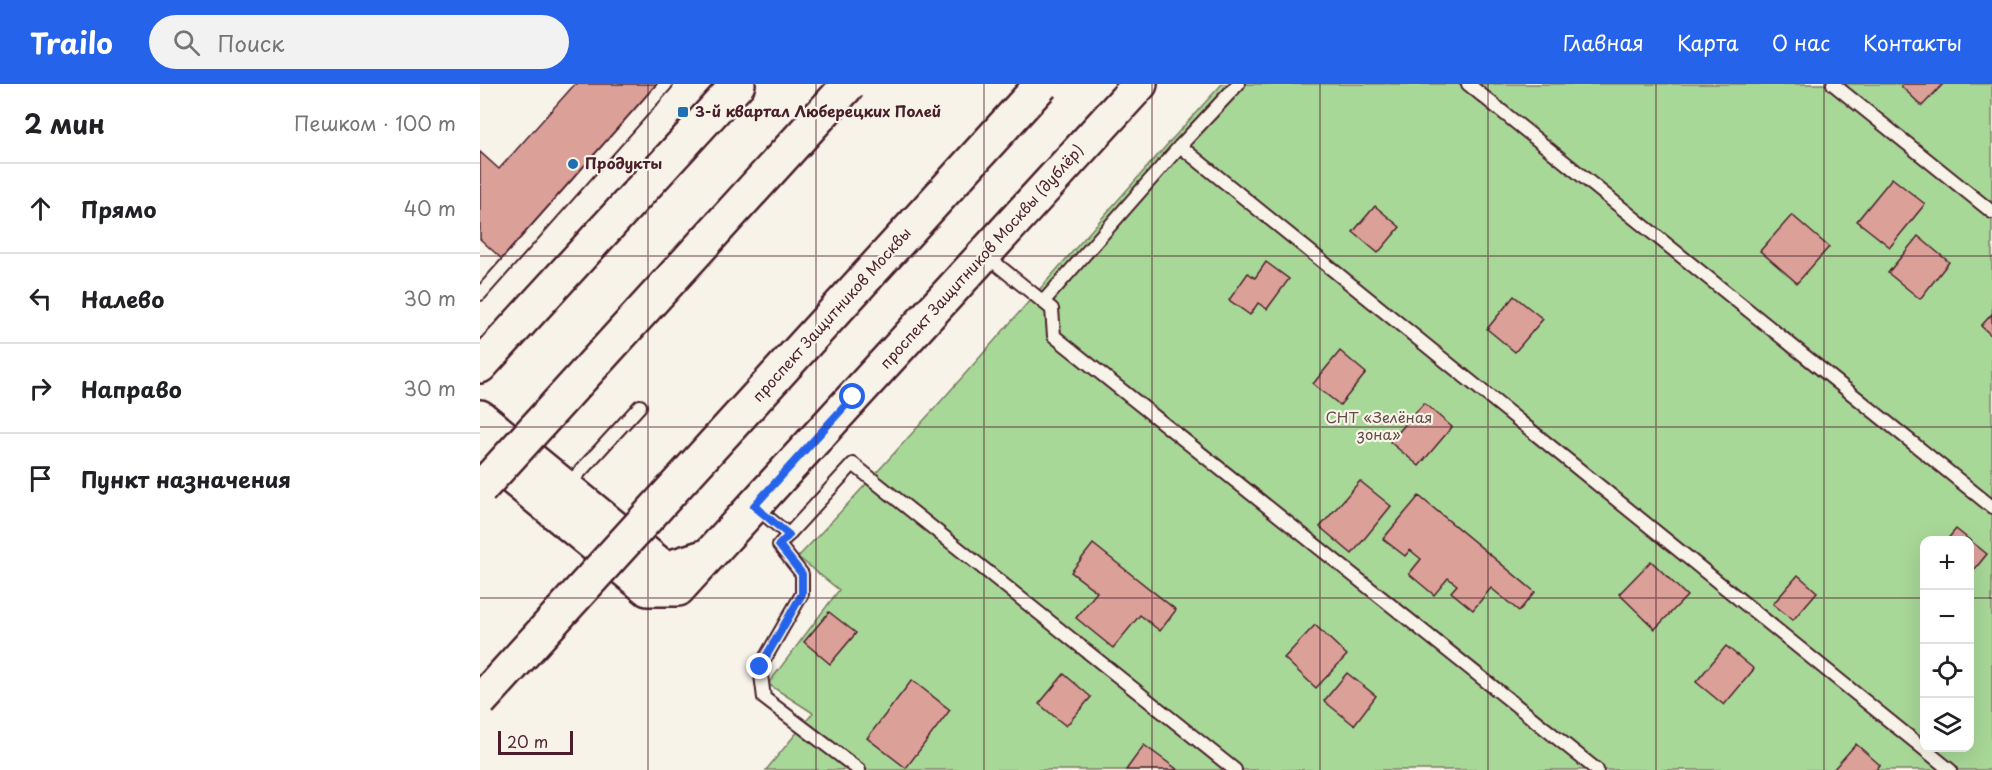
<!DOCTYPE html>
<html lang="ru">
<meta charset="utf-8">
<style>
:root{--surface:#fff;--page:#f2f2f2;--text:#202124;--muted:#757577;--line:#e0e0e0;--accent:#2563eb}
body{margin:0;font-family:"Playpen Sans",sans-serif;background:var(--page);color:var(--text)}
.controls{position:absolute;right:18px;bottom:18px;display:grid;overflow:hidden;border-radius:12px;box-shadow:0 6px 24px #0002}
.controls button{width:54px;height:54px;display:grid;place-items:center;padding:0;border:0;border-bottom:2px solid var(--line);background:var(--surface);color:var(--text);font:30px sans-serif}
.scale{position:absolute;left:18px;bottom:15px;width:75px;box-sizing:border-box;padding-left:6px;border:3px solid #4a1f2b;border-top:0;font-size:16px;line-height:21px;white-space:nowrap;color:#4a1f2b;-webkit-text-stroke:4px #f7f3e8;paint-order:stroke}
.stop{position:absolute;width:18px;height:18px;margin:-14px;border:4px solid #2563eb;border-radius:50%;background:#fff}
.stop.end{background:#2563eb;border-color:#fff;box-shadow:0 2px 6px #0008}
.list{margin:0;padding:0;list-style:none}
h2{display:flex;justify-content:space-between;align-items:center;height:78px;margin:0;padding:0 24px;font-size:26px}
h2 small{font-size:20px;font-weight:400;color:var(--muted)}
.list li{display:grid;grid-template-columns:39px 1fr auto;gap:18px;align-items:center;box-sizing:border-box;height:90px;padding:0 24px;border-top:2px solid var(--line)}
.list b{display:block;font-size:22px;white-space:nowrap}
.list em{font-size:20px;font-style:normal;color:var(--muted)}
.icon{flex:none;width:33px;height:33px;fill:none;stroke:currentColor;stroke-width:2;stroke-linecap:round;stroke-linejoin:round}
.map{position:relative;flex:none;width:1512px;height:686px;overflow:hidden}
header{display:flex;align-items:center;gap:36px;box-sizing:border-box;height:84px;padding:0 30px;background:var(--accent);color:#fff}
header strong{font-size:28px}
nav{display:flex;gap:33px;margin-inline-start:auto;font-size:21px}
.search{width:420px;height:54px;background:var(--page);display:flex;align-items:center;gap:15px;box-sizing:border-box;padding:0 21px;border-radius:33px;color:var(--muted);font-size:22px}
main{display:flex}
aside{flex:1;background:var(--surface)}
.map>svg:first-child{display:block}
.green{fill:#a8d898;stroke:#797c62;stroke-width:1.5;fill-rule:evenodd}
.building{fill:#dba199;stroke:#4a1f2b;stroke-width:1.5}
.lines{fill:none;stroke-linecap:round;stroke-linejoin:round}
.lane-casing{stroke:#4a1f2b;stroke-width:16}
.secondary-casing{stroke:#4a1f2b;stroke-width:38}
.lane{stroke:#f7f3e8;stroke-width:12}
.secondary{stroke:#f7f3e8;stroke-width:33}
.secondary-bridge-casing{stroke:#4a1f2b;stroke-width:38;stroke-linecap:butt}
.secondary-bridge{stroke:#f7f3e8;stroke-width:33}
.route{stroke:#2563eb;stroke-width:8}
.grid{fill:none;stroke:#4a1f2b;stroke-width:1.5;stroke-opacity:0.55}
.poi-dot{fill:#1f6fb2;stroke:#f7f3e8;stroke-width:2}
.labels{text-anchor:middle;stroke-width:4.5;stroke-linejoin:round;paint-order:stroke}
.poi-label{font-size:15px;font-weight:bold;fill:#4a1f2b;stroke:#f7f3e8;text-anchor:start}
.street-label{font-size:15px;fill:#4a1f2b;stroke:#f7f3e8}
.park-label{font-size:15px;fill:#624d46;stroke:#f7f3e8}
</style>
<header>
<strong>Trailo</strong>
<div class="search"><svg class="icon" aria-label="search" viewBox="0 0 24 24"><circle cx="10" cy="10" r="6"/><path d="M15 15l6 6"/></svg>Поиск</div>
<nav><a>Главная</a><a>Карта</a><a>О нас</a><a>Контакты</a></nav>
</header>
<main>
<aside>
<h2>2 мин<small>Пешком · 100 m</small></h2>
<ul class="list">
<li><svg class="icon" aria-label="ahead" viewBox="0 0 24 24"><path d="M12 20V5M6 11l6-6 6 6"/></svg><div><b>Прямо</b></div><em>40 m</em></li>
<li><svg class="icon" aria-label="left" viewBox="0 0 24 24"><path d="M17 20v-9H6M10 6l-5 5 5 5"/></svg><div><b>Налево</b></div><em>30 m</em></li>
<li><svg class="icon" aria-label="right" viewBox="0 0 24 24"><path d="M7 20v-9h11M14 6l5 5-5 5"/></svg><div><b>Направо</b></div><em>30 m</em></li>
<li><svg class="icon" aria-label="arrive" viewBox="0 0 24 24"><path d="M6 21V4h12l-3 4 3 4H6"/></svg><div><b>Пункт назначения</b></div></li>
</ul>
</aside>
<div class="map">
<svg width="1512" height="686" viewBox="0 0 1512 686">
<rect width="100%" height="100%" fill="#f7f3e8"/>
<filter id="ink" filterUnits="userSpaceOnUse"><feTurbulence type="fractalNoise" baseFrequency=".0167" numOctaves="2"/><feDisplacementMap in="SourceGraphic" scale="12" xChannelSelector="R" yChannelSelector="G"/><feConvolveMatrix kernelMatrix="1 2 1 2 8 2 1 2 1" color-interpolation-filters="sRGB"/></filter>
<g filter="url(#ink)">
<path class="green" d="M742,0h770v686h-1226l47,-57 -45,-29 71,-94 -41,-33c146,-153 281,-317 424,-473zM1444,457h46v207h-46z"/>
<g class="building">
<polygon points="95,0 181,0 24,177 0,155 0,68 19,85"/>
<polygon points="1423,0 1463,0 1442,22 1421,2"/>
<polygon points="1412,94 1445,120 1410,163 1377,137"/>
<polygon points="895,122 920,143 898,169 873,148"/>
<polygon points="1312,131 1349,163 1317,199 1280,167"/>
<polygon points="1438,152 1469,178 1440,215 1408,189"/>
<polygon points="786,178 809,195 787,225 778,219 770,231 749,216 768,189 775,194"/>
<polygon points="1034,212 1063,235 1035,268 1007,245"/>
<polygon points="1512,230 1512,252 1501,242"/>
<polygon points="860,267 886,289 860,321 833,300"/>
<polygon points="944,319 972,343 939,382 910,358"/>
<polygon points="880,397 911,422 872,470 840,443"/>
<polygon points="939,412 1055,508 1039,527 1011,504 993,526 971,508 977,501 968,494 954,511 929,490 941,475 930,466 925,472 903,455"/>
<polygon points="1476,445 1507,470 1490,491 1490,457 1466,457"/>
<polygon points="613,460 696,526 680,547 660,531 633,564 596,534 617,508 591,488"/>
<polygon points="1171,477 1207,512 1175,545 1139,510"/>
<polygon points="1318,491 1337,508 1313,536 1293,520"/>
<polygon points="349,528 376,549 350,580 324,558"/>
<polygon points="835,541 867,571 836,604 804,574"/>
<polygon points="1246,562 1274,585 1244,621 1216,598"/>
<polygon points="867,589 896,612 874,641 844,617"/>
<polygon points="584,590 611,613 586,642 559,620"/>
<polygon points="432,596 470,626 426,684 387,654"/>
<polygon points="1376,660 1400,681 1396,686 1353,686"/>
<polygon points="664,661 698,686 646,686"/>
</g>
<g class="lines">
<defs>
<g id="lane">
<polyline points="988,0 1512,423"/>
<polyline points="1353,0 1512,128"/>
<polyline points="700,62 1470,686"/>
<polyline points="504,170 572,225 574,252 1117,686"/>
<polyline points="0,210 186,0"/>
<polyline points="563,218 700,62 758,0"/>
<polyline points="86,403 160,322"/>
<polyline points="275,423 309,451"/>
<polyline points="379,686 284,614 280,583 322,510 322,490 299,461 373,380 755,686"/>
</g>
<g id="secondary">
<polyline points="0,282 258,0"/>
<polyline points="0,333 185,485 224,473"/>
<polyline points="0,367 168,505 198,505 660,0"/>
</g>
</defs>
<use href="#lane" class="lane-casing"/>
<use href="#secondary" class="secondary-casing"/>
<use href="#lane" class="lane"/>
<use href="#secondary" class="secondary"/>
<defs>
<g id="secondary-bridge">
<polyline points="0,405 369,0"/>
<polyline points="0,617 562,0"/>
</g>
</defs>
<use href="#secondary-bridge" class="secondary-bridge-casing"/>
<use href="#secondary-bridge" class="secondary-bridge"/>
</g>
</g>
<g class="lines" filter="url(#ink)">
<polyline class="route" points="280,583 322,510 322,490 299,461 309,451 274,422 373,313"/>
</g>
<path class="grid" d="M168,0v686M336,0v686M504,0v686M672,0v686M840,0v686M1008,0v686M1176,0v686M1344,0v686M0,172h1512M0,343h1512M0,514h1444M1490,514h22"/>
<g class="poi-dot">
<rect x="197" y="22" width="12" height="12" rx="3"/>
<circle cx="93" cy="80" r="6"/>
</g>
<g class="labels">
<g class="poi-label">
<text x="215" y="33">3-й квартал Люберецких Полей</text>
<text x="105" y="85">Продукты</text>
</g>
<g class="street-label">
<text transform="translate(502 173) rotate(-48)" y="5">проспект Защитников Москвы (дублёр)</text>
<text transform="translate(352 231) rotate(-48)" y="5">проспект Защитников Москвы</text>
</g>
<g class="park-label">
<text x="899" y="339">СНТ «Зелёная<tspan x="899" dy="17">зона»</tspan></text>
</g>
</g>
</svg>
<div class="controls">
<button>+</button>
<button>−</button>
<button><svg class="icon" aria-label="locate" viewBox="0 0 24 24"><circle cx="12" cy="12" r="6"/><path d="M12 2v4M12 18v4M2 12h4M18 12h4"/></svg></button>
<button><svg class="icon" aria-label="layers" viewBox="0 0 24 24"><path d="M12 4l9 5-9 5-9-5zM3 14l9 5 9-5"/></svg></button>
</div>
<div class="scale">20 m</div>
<div class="stop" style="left:373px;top:313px"></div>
<div class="stop end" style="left:280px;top:583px"></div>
</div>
</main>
